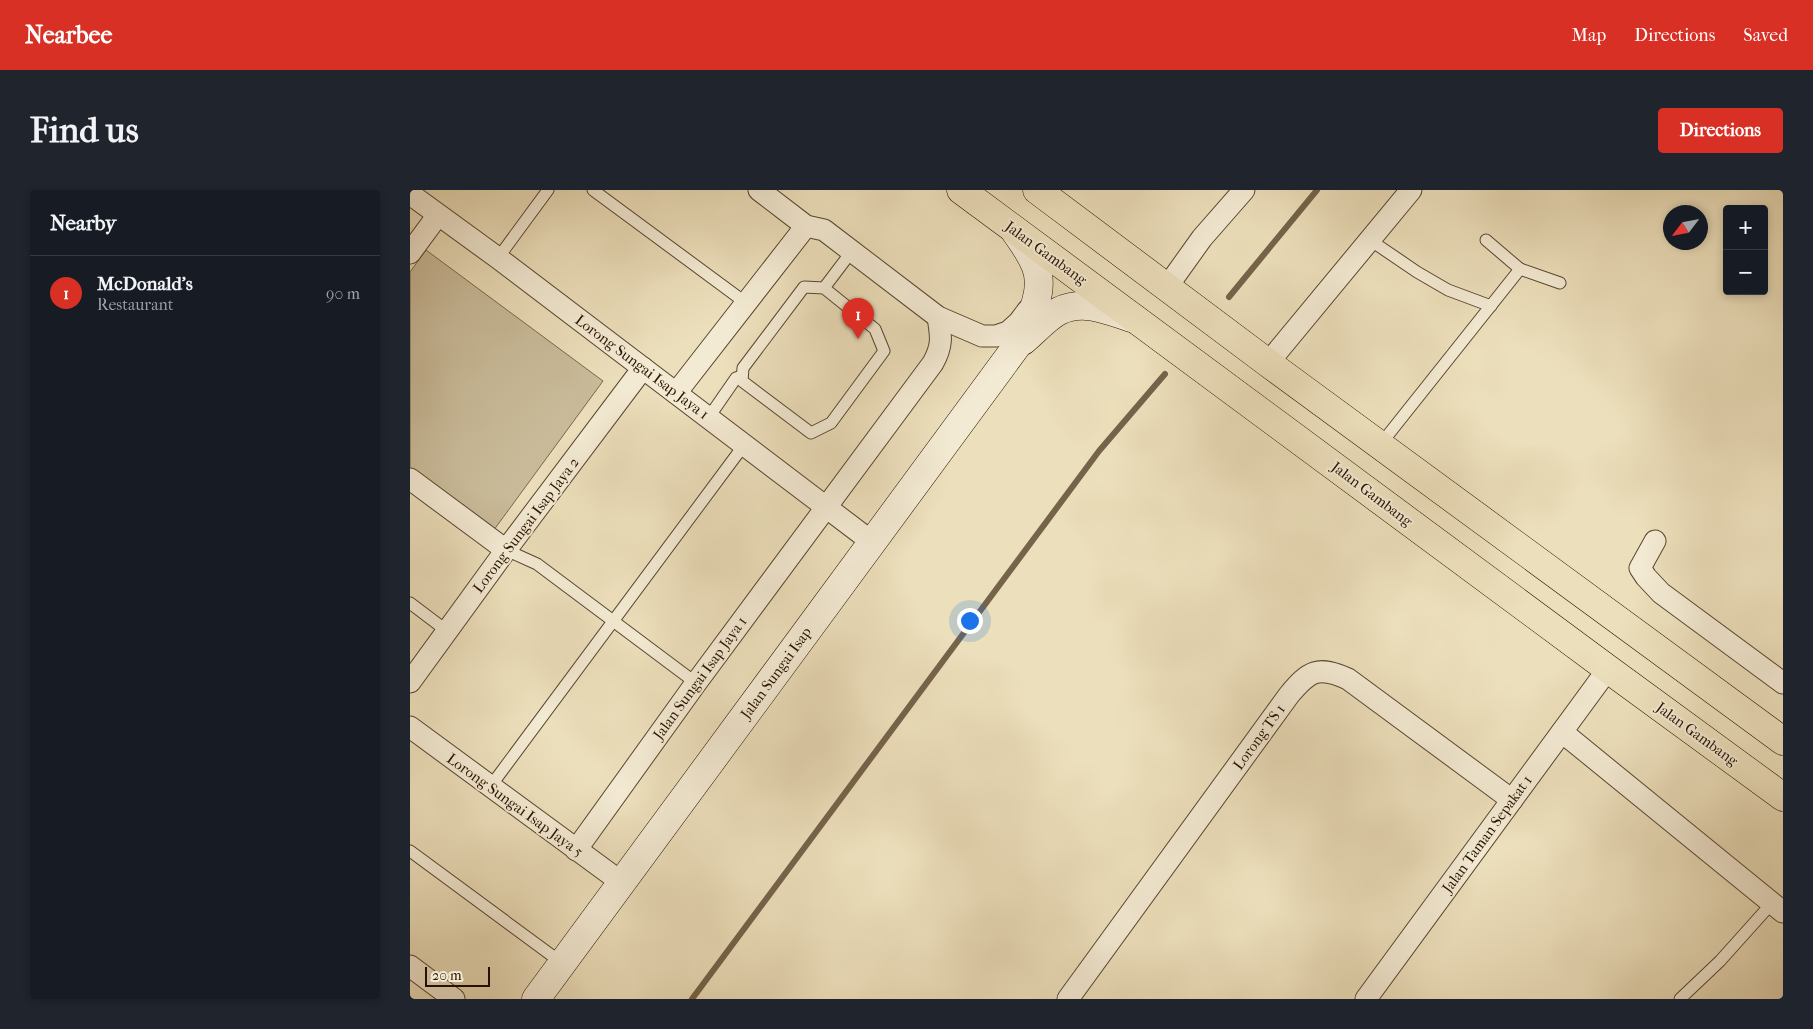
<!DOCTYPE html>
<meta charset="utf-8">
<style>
:root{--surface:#171b24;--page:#20242c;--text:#f1f3f6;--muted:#9ea1a6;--line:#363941;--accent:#d93025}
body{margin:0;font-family:"IM FELL French Canon",serif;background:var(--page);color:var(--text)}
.controls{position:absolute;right:15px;top:15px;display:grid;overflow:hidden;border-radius:5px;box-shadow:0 2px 8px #0003}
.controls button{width:45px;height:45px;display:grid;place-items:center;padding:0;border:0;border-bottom:1px solid var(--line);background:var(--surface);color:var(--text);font:25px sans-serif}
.compass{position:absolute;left:1253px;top:15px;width:45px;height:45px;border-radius:50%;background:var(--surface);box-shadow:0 2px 8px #0003;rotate:238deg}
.scale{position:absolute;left:15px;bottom:12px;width:65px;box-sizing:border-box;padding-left:5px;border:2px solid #261200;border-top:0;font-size:14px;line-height:18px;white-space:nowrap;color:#261200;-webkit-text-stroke:4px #f3ead3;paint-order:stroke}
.you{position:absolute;left:559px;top:430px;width:18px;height:18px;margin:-12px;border:4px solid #fff;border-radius:50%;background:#1a73e8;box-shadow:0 0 0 8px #1a73e833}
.badge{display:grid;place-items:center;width:32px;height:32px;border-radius:50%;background:var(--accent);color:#fff;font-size:16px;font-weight:700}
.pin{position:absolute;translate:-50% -41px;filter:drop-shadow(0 1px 2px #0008)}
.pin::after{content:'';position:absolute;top:26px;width:18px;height:15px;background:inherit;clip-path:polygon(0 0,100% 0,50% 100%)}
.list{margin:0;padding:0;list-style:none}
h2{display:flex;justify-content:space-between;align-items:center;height:65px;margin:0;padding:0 20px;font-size:21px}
h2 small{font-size:16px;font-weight:400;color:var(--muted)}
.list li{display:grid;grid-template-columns:32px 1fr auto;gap:15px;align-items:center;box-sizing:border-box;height:75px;padding:0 20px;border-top:1px solid var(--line)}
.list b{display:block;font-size:19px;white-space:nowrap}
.list p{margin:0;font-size:16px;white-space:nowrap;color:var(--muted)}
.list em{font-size:16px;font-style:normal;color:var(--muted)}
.map{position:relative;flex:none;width:1373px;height:809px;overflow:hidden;border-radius:5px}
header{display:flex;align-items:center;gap:30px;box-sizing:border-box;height:70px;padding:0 25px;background:var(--accent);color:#fff}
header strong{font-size:24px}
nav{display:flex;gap:28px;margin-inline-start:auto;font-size:18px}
.intro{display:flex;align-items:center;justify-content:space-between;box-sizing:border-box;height:120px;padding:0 30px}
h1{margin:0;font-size:35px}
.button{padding:12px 22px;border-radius:5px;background:var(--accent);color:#fff;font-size:18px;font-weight:700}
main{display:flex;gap:30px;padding:0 30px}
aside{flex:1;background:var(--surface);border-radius:5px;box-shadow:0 2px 8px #0003}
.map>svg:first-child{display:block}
.green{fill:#cabc9b;stroke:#78674e}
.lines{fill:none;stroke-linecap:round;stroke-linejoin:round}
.stream{stroke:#75634a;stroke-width:6}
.lane-casing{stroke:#58452f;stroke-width:13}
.street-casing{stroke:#58452f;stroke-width:23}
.secondary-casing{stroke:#261200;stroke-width:29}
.highway-casing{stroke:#261200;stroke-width:29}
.lane{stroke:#f3ead3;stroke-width:11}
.street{stroke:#f3ead3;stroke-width:21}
.secondary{stroke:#f3ead3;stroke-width:28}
.highway{stroke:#ecdfbb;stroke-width:28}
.labels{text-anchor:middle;stroke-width:4;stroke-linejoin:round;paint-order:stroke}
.street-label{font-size:15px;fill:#261200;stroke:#f3ead3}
</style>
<header>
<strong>Nearbee</strong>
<nav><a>Map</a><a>Directions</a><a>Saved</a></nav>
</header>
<div class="intro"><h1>Find us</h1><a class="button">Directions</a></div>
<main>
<aside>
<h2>Nearby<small></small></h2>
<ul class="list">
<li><span class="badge">1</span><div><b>McDonald's</b><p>Restaurant</p></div><em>90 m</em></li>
</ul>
</aside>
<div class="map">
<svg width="1373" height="809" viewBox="0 0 1373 809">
<rect width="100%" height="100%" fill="#ecdfbb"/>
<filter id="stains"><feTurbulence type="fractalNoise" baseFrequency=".004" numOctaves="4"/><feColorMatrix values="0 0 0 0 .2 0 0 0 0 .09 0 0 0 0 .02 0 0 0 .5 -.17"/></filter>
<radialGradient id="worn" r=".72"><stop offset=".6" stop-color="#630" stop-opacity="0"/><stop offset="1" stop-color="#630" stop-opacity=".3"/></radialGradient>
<polygon class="green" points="16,60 193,191 78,348 0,290 0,82"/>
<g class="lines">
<g class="stream">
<polyline points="819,107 907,0"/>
<polyline points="282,809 689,261 755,184"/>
</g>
<defs>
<g id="lane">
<polyline points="183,0 336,113"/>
<polyline points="960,50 1007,82 1038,100 1081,116"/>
<polyline points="88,68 138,0"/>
<polyline points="1110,79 1150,93"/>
<polygon points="394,97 414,98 465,139 474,161 421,233 401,243 332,191 333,178"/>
<polyline points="414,98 442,61"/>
<polyline points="299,227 326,188 332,186"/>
<polyline points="970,255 1110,79 1076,50"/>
<polyline points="96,360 127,374 286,493"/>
<polyline points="0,413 37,441"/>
<polyline points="80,597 334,255"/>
<polyline points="0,661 152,773"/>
<polyline points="1270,809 1310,771 1362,713"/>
</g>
<g id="street">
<polyline points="349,0 396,36 414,40 528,127 572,146 586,146 598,142 609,132 618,120"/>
<polyline points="0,4 88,68 462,352"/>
<polyline points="0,63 28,25"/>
<polyline points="757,97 792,48 834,0"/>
<polyline points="858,173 1001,0"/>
<polyline points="266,203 396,36"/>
<polyline points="0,289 96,360"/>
<polyline points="1245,351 1230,378 1236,387 1251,403 1373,493"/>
<polyline points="0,492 96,360 233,178"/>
<polyline points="0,537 211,692"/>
<polyline points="1152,542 1373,722"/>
<path d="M166,660l120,-167 237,-320c10,-18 8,-27 5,-46"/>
<polyline points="0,776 44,809"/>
<path d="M658,809l221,-304c20,-24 29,-30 59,-16l164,121"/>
<polyline points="956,809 1198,479"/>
</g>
<g id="secondary">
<path d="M613,151c11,-9 23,-23 36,-30 24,-12 48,-1 72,7"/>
<path d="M126,809l480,-652c11,-24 30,-53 20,-80 -5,-14 -14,-25 -22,-37"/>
</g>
<g id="highway">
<polyline points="551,0 1198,479 1373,607"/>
<polyline points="627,0 858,173 1373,551"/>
</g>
</defs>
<use href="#lane" class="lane-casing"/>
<use href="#street" class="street-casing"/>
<use href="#secondary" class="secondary-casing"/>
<use href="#highway" class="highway-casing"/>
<use href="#lane" class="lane"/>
<use href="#street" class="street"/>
<use href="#secondary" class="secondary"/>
<use href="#highway" class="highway"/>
</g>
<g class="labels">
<g class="street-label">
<text transform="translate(636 63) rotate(36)" y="5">Jalan Gambang</text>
<text transform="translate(232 177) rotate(37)" y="5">Lorong Sungai Isap Jaya 1</text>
<text transform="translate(962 304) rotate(37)" y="5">Jalan Gambang</text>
<text transform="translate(116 335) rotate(-53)" y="5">Lorong Sungai Isap Jaya 2</text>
<text transform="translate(366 483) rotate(-54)" y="5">Jalan Sungai Isap</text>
<text transform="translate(290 488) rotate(-54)" y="5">Jalan Sungai Isap Jaya 1</text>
<text transform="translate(1287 544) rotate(36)" y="5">Jalan Gambang</text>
<text transform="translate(849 547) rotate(-54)" y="5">Lorong TS 1</text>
<text transform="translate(105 615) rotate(36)" y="5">Lorong Sungai Isap Jaya 5</text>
<text transform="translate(1077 644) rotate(-54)" y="5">Jalan Taman Sepakat 1</text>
</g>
</g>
<rect width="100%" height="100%" filter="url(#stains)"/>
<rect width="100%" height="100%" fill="url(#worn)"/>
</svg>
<div class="controls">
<button>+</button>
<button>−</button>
</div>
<svg class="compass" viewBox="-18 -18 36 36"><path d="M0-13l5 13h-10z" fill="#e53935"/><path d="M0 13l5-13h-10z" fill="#9ea1a6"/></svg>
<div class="scale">20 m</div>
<div class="you"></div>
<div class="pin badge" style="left:448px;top:149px">1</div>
</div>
</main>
